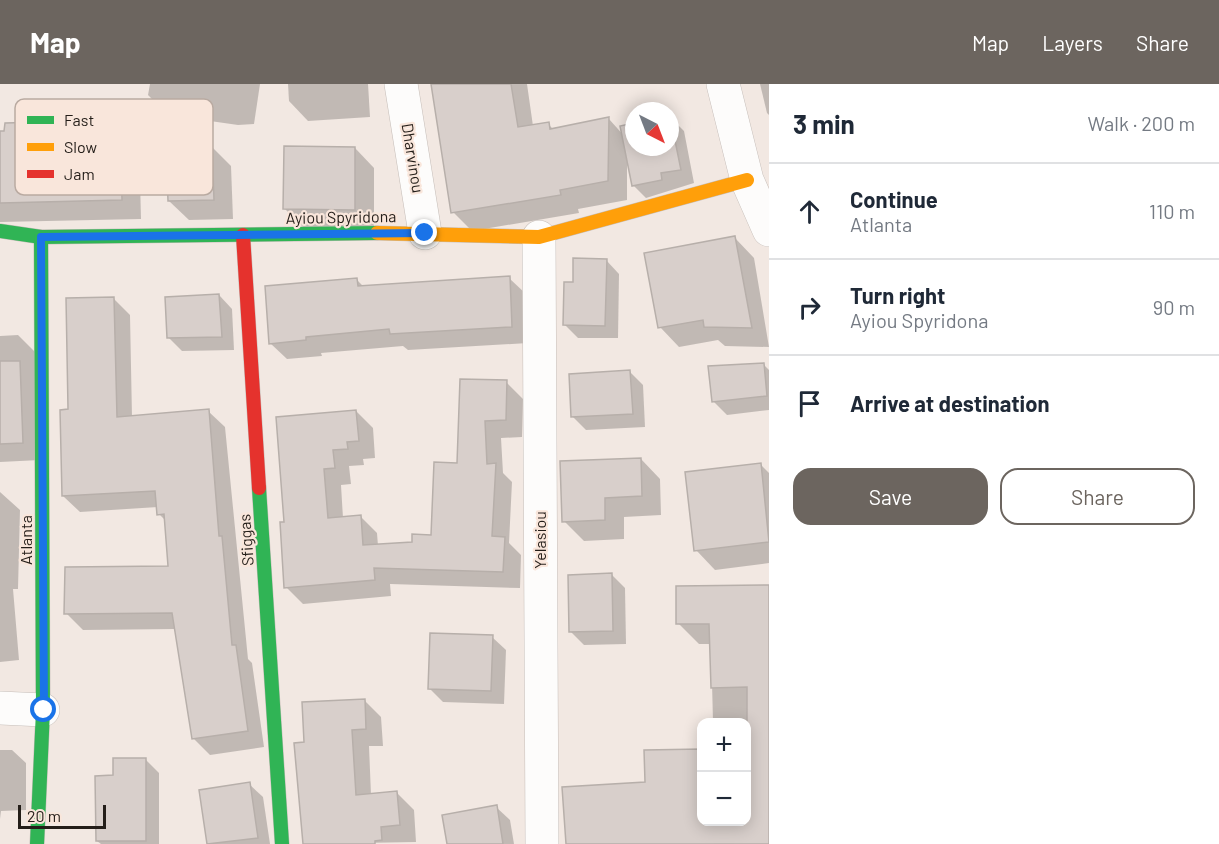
<!DOCTYPE html>
<meta charset="utf-8">
<style>
:root{--surface:#fff;--page:#f6f6f7;--text:#1f2937;--muted:#747a83;--line:#e0e1e3;--accent:#6c655f}
body{margin:0;font-family:Barlow,sans-serif;background:var(--page);color:var(--text)}
.controls{position:absolute;right:18px;bottom:18px;display:grid;overflow:hidden;border-radius:12px;box-shadow:0 3px 15px #0003}
.controls button{width:54px;height:54px;display:grid;place-items:center;padding:0;border:0;border-bottom:2px solid var(--line);background:var(--surface);color:var(--text);font:30px sans-serif}
.compass{position:absolute;left:625px;top:18px;width:54px;height:54px;border-radius:50%;background:var(--surface);box-shadow:0 3px 15px #0003;rotate:138deg}
.scale{position:absolute;left:18px;bottom:15px;width:88px;box-sizing:border-box;padding-left:6px;border:3px solid #241e19;border-top:0;font-size:16px;line-height:21px;white-space:nowrap;color:#241e19;-webkit-text-stroke:4px #f9e6db;paint-order:stroke}
.stop{position:absolute;width:18px;height:18px;margin:-14px;border:4px solid #1a73e8;border-radius:50%;background:#fff}
.stop.end{background:#1a73e8;border-color:#fff;box-shadow:0 2px 6px #0008}
.list{margin:0;padding:0;list-style:none}
h2{display:flex;justify-content:space-between;align-items:center;height:78px;margin:0;padding:0 24px;font-size:26px}
h2 small{font-size:20px;font-weight:400;color:var(--muted)}
.list li{display:grid;grid-template-columns:39px 1fr auto;gap:18px;align-items:center;box-sizing:border-box;height:96px;padding:0 24px;border-top:2px solid var(--line)}
.list b{display:block;font-size:22px;white-space:nowrap}
.list p{margin:0;font-size:20px;white-space:nowrap;color:var(--muted)}
.list em{font-size:20px;font-style:normal;color:var(--muted)}
.actions{display:flex;gap:12px;padding:18px 24px}
.actions a{flex:1;padding:14px 0;border:2px solid var(--accent);border-radius:18px;text-align:center;font-size:21px;color:var(--accent)}
.actions .main{background:var(--accent);color:#fff}
.icon{flex:none;width:33px;height:33px;fill:none;stroke:currentColor;stroke-width:2;stroke-linecap:round;stroke-linejoin:round}
.map{position:relative;flex:none;width:769px;height:760px;overflow:hidden}
header{display:flex;align-items:center;gap:36px;box-sizing:border-box;height:84px;padding:0 30px;background:var(--accent);color:#fff}
header strong{font-size:28px}
nav{display:flex;gap:33px;margin-inline-start:auto;font-size:21px}
main{display:flex}
aside{flex:1;background:var(--surface)}
.map>svg:first-child{display:block}
.shadow{fill:#0003}
.building{fill:#d8cfcb;stroke:#b7afaa;stroke-width:1.5}
.lines{fill:none;stroke-linecap:round;stroke-linejoin:round}
.street-casing{stroke:#c6beb9;stroke-width:34}
.fast-casing{stroke:#c6beb9;stroke-width:15}
.slow-casing{stroke:#c6beb9;stroke-width:15}
.jam-casing{stroke:#c6beb9;stroke-width:15}
.street{stroke:#fdfcfb;stroke-width:33}
.fast{stroke:#30b455;stroke-width:14}
.slow{stroke:#ff9f0a;stroke-width:14}
.jam{stroke:#e5322d;stroke-width:14}
.route{stroke:#1a73e8;stroke-width:8}
.labels{text-anchor:middle;stroke-width:4.5;stroke-linejoin:round;paint-order:stroke}
.street-label{font-size:16px;fill:#241e19;stroke:#f9e6db}
.key{fill:#f9e6db;stroke:#b9aaa1;stroke-width:1.5}
.key-label{font-size:16px;fill:#241e19}
</style>
<header>
<strong>Map</strong>
<nav><a>Map</a><a>Layers</a><a>Share</a></nav>
</header>
<main>
<div class="map">
<svg width="769" height="760" viewBox="0 0 769 760">
<rect width="100%" height="100%" fill="#f2e8e2"/>
<g class="shadow">
<polygon points="150,0 260,0 254,40 238,41 168,31 148,11"/>
<polygon points="288,0 368,0 370,33 308,37 289,17"/>
<polygon points="433,0 527,0 533,42 548,40 554,46 609,35 634,63 670,63 670,33 684,47 694,99 646,114 633,101 627,79 627,116 578,125 579,129 472,147 453,128"/>
<polygon points="760,0 769,0 769,31 767,29"/>
<polygon points="120,38 139,57 141,135 0,138 0,49"/>
<polygon points="211,62 231,82 233,135 189,136 169,117"/>
<polygon points="355,64 374,84 374,145 304,144 284,124"/>
<polygon points="735,154 754,174 769,263 725,262 718,256 679,263 660,243"/>
<polygon points="606,176 619,190 618,254 578,254 564,240 574,200"/>
<polygon points="509,194 526,210 528,259 408,266 403,262 321,269 322,272 287,275 270,259 357,196 364,203"/>
<polygon points="219,211 232,225 234,266 182,267 169,254"/>
<polygon points="113,214 130,231 132,333 208,327 225,343 248,575 252,579 264,663 210,671 193,654 176,545 83,546 66,529 170,484 166,437 159,430 158,423 80,428 63,412 70,327"/>
<polygon points="18,251 36,269 40,376 0,378 0,252"/>
<polygon points="763,280 769,286 769,326 727,331 713,317"/>
<polygon points="630,288 643,301 645,343 586,346 572,332"/>
<polygon points="506,298 523,315 522,353 501,354 503,389 512,398 509,459 521,471 520,504 390,500 391,512 303,520 286,503 286,439 356,327 373,344 375,374 363,375 364,381 349,382 351,400 341,401 343,434 360,432 377,449 378,462 413,459 432,452 458,380"/>
<polygon points="641,375 660,395 661,431 624,433 624,455 584,457 564,437"/>
<polygon points="760,380 769,389 769,479 715,486 696,466"/>
<polygon points="0,408 20,426 18,505 13,505 19,576 0,578"/>
<polygon points="612,491 625,504 626,560 584,561 571,548"/>
<polygon points="769,503 769,760 566,760 646,699 701,666 700,646 702,646 702,738 746,738 746,638 713,638 711,560 699,560 678,539"/>
<polygon points="492,553 506,566 504,620 443,618 430,605"/>
<polygon points="364,616 381,633 383,662 369,662 371,711 397,709 414,726 416,758 305,760 305,660"/>
<polygon points="0,666 12,666 26,679 26,726 1,727 0,735"/>
<polygon points="145,675 159,689 159,760 101,760 97,757"/>
<polygon points="249,700 263,713 270,760 209,760 201,707"/>
<polygon points="496,723 510,736 514,760 448,760"/>
</g>
<g class="building">
<polygon points="431,0 511,0 518,43 549,38 550,45 609,33 608,97 560,106 561,111 451,129"/>
<polygon points="670,32 681,86 661,89 662,96 632,102 620,42 634,39 634,63 670,63"/>
<polygon points="120,36 122,116 0,119 0,47 4,47 5,39"/>
<polygon points="166,60 212,61 214,116 168,117"/>
<polygon points="284,62 355,63 355,126 283,125"/>
<polygon points="735,152 752,244 704,243 703,236 658,244 644,169"/>
<polygon points="573,174 607,175 605,242 563,241 564,198 573,198"/>
<polygon points="510,192 512,243 390,250 389,245 306,253 306,256 269,260 265,202 357,194 358,202"/>
<polygon points="219,210 222,253 167,254 165,213"/>
<polygon points="114,213 117,333 209,325 219,452 222,452 232,561 236,561 248,647 192,655 172,529 64,530 65,483 168,482 164,430 157,431 155,407 62,412 60,326 68,325 66,214"/>
<polygon points="0,277 20,277 23,359 0,360"/>
<polygon points="764,279 767,312 712,318 708,282"/>
<polygon points="630,286 633,330 571,333 569,290"/>
<polygon points="460,295 507,296 506,336 485,337 487,380 496,379 492,452 505,453 503,488 374,484 375,496 284,504 280,438 284,438 276,333 356,326 359,357 347,358 348,365 333,366 335,384 324,385 328,434 361,431 363,461 412,458 412,450 431,451 434,378 457,379"/>
<polygon points="641,374 642,412 605,414 605,436 562,438 560,377"/>
<polygon points="761,379 769,458 694,467 685,388"/>
<polygon points="612,489 613,547 569,548 568,491"/>
<polygon points="769,501 769,760 566,760 562,703 645,698 644,666 702,665 702,738 747,738 747,603 711,604 709,540 676,540 676,502"/>
<polygon points="430,549 493,551 491,607 428,605"/>
<polygon points="365,615 366,645 352,646 356,711 397,707 400,741 381,743 382,756 375,757 375,760 303,760 294,659 304,658 302,618"/>
<polygon points="113,674 146,674 146,757 96,757 95,692 113,691"/>
<polygon points="250,698 258,754 207,760 199,706"/>
<polygon points="497,721 503,760 447,760 442,731"/>
</g>
<g class="lines">
<defs>
<g id="street">
<polyline points="401,0 425,149"/>
<polyline points="723,0 747,96 769,146"/>
<polyline points="539,153 542,760"/>
<polyline points="0,624 43,626"/>
</g>
<g id="fast">
<polyline points="0,147 41,153 377,149"/>
<polyline points="259,404 282,760"/>
<polyline points="37,760 43,626 41,153"/>
</g>
<polyline id="slow" points="377,149 539,153 747,96"/>
<polyline id="jam" points="243,151 259,404"/>
</defs>
<use href="#street" class="street-casing"/>
<use href="#fast" class="fast-casing"/>
<use href="#slow" class="slow-casing"/>
<use href="#jam" class="jam-casing"/>
<use href="#street" class="street"/>
<use href="#fast" class="fast"/>
<use href="#slow" class="slow"/>
<use href="#jam" class="jam"/>
</g>
<g class="lines">
<polyline class="route" points="44,626 41,153 425,149"/>
</g>
<g class="labels">
<g class="street-label">
<text transform="translate(413 74) rotate(81)" y="6">Dharvinou</text>
<text transform="translate(341 133) rotate(-1)" y="6">Ayiou Spyridona</text>
<text transform="translate(26 456) rotate(-90)" y="6">Atlanta</text>
<text transform="translate(246 456) rotate(-94)" y="6">Sfiggas</text>
<text transform="translate(540 456) rotate(-90)" y="6">Yelasiou</text>
</g>
</g>
<rect x="15" y="15" width="198" height="96" rx="9" class="key"/>
<rect x="27" y="32" width="27" height="8" fill="#30b455"/>
<rect x="27" y="59" width="27" height="8" fill="#ff9f0a"/>
<rect x="27" y="86" width="27" height="8" fill="#e5322d"/>
<g class="key-label">
<text x="64" y="42">Fast</text>
<text x="64" y="69">Slow</text>
<text x="64" y="96">Jam</text>
</g>
</svg>
<div class="controls">
<button>+</button>
<button>−</button>
</div>
<svg class="compass" viewBox="-18 -18 36 36"><path d="M0-13l5 13h-10z" fill="#e53935"/><path d="M0 13l5-13h-10z" fill="#747a83"/></svg>
<div class="scale">20 m</div>
<div class="stop" style="left:44px;top:626px"></div>
<div class="stop end" style="left:425px;top:149px"></div>
</div>
<aside>
<h2>3 min<small>Walk · 200 m</small></h2>
<ul class="list">
<li><svg class="icon" aria-label="ahead" viewBox="0 0 24 24"><path d="M12 20V5M6 11l6-6 6 6"/></svg><div><b>Continue</b><p>Atlanta</p></div><em>110 m</em></li>
<li><svg class="icon" aria-label="right" viewBox="0 0 24 24"><path d="M7 20v-9h11M14 6l5 5-5 5"/></svg><div><b>Turn right</b><p>Ayiou Spyridona</p></div><em>90 m</em></li>
<li><svg class="icon" aria-label="arrive" viewBox="0 0 24 24"><path d="M6 21V4h12l-3 4 3 4H6"/></svg><div><b>Arrive at destination</b></div></li>
</ul>
<div class="actions"><a class="main">Save</a><a>Share</a></div>
</aside>
</main>
